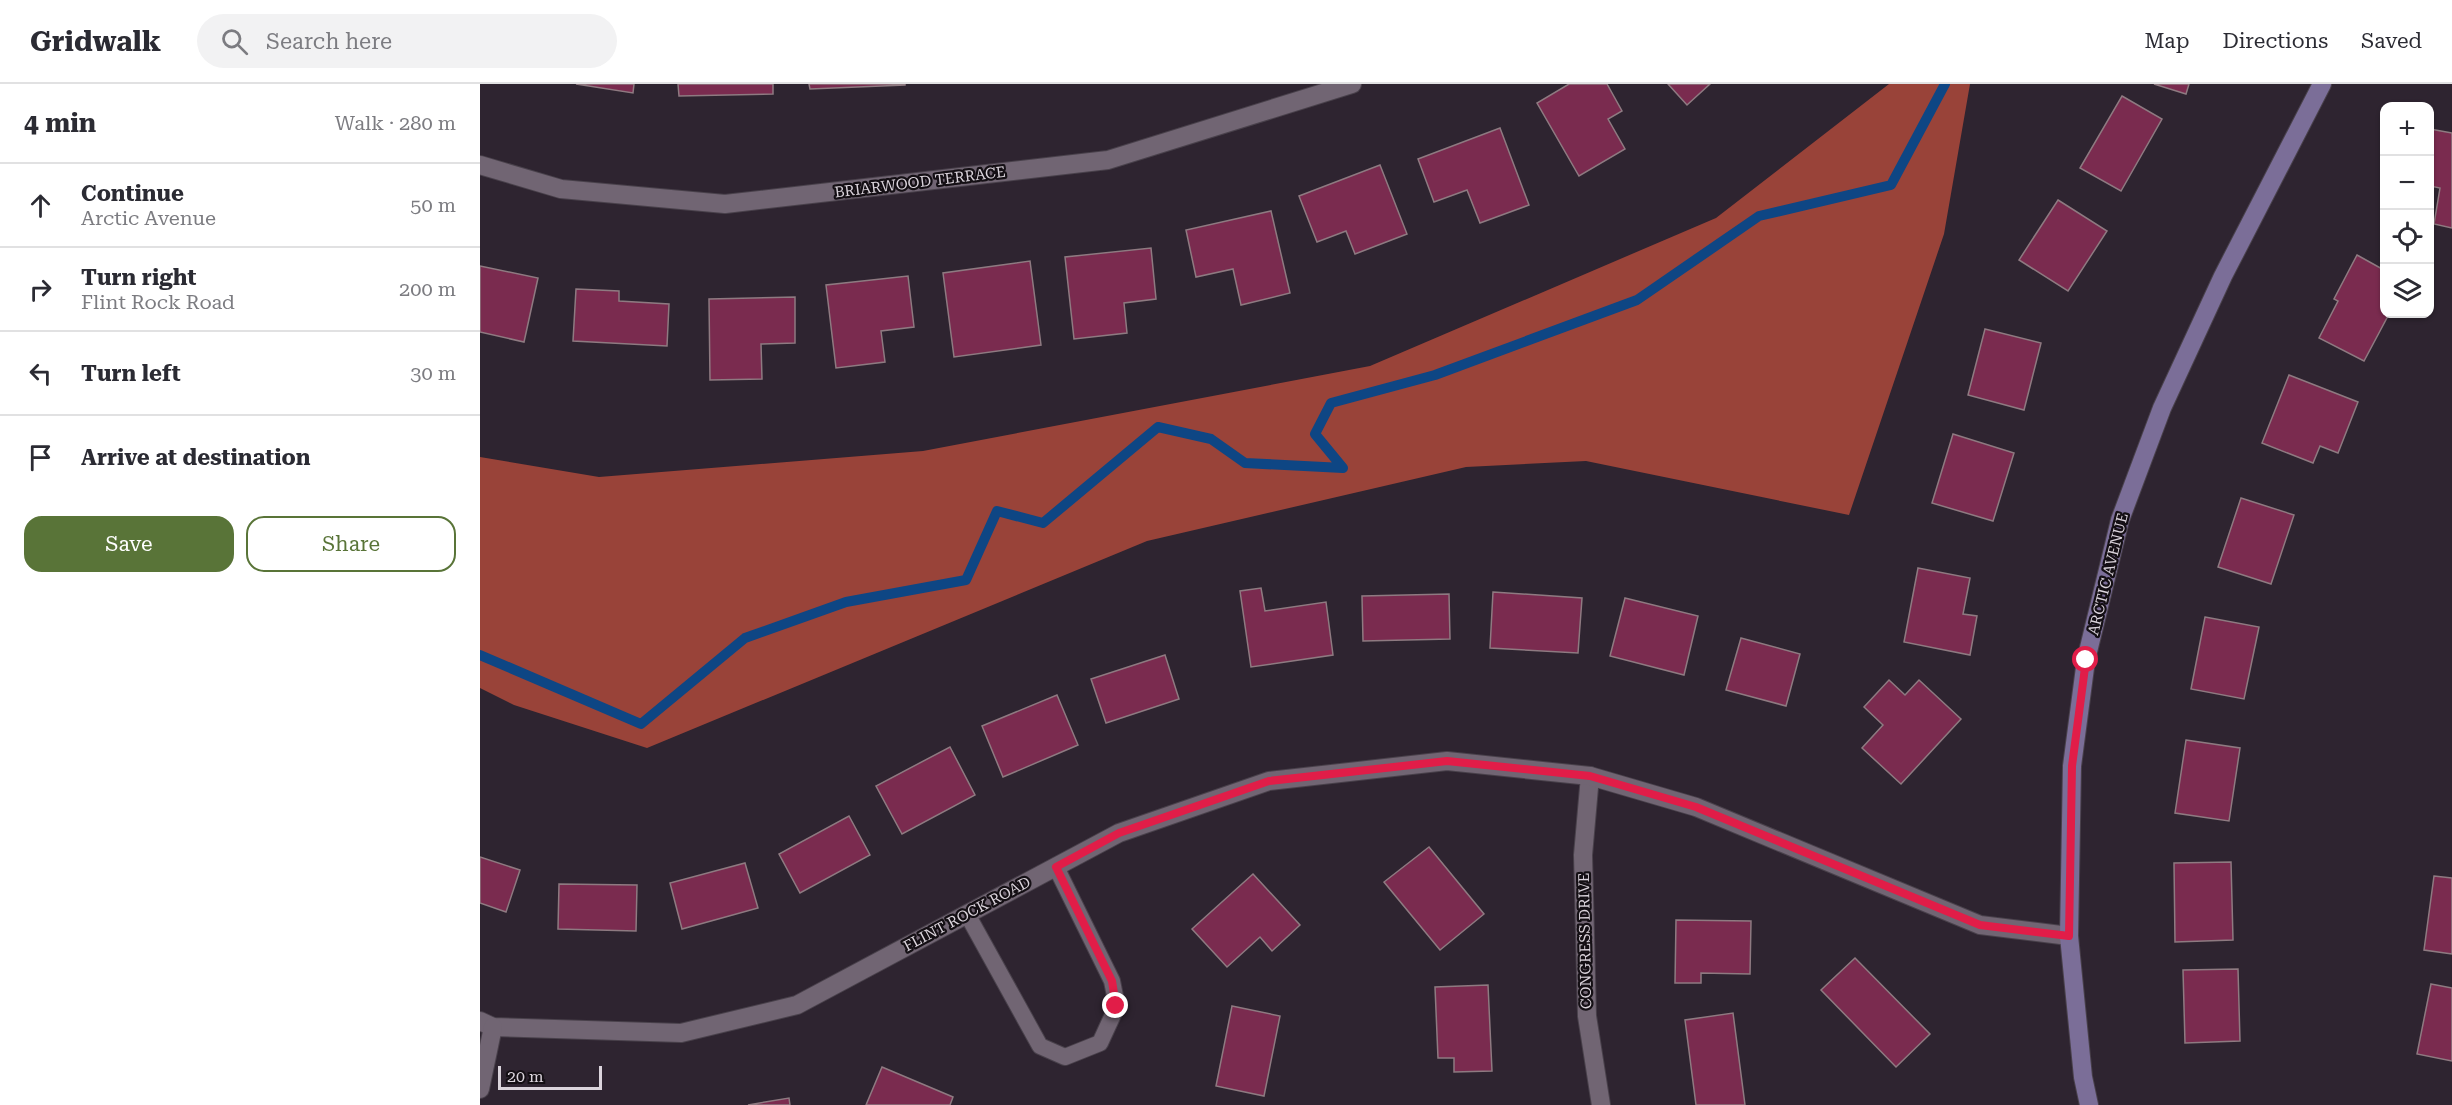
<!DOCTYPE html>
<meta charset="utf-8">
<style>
:root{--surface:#fff;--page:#f2f2f3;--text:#2b2b33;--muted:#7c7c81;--line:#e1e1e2;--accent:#597438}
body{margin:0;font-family:"Roboto Serif",serif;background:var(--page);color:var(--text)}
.controls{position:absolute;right:18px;top:18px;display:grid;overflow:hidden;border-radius:12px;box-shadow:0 2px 4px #0004}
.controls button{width:54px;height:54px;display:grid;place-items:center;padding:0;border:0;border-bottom:2px solid var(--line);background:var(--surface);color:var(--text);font:30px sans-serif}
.scale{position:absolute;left:18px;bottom:15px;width:104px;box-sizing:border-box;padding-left:6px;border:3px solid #dbd4dc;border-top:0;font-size:16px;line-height:21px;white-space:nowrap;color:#dbd4dc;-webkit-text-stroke:4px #140f14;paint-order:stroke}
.stop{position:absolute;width:18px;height:18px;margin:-14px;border:4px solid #e11d48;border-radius:50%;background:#fff}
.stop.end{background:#e11d48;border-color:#fff;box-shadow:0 2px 6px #0008}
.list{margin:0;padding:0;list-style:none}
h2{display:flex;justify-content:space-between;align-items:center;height:78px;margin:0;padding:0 24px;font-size:26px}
h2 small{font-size:20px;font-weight:400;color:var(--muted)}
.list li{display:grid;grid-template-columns:39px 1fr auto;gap:18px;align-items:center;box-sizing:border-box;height:84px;padding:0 24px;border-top:2px solid var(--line)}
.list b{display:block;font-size:22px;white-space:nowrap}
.list p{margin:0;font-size:20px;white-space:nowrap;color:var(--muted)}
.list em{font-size:20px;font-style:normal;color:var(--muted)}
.actions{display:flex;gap:12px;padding:18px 24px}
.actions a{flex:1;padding:14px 0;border:2px solid var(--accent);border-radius:18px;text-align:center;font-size:21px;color:var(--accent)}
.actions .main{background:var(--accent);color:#fff}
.icon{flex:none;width:33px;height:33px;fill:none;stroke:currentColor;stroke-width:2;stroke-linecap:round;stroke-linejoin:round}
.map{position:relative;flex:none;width:1972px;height:1021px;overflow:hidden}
header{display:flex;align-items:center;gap:36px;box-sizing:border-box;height:84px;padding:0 30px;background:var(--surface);border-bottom:2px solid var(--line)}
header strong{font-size:28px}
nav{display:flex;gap:33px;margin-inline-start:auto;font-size:21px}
.search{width:420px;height:54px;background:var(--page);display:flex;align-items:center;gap:15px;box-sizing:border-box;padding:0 21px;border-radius:33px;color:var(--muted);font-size:22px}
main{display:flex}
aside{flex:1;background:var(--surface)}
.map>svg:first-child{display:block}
.forest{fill:#994339}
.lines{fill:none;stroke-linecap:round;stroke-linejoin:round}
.stream{stroke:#0e4684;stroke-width:10}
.building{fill:#7a2b4f;stroke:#8e7a81;stroke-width:1.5}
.lane-casing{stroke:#49414b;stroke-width:18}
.street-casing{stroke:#49414b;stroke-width:20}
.secondary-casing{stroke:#49414b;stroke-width:20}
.lane{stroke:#716573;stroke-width:16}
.street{stroke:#716573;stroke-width:18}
.secondary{stroke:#7b6e98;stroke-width:18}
.route{stroke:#e11d48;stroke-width:8}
.labels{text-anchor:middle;stroke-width:4.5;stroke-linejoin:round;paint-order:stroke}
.street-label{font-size:15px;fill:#dbd4dc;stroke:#140f14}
</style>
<header>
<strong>Gridwalk</strong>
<div class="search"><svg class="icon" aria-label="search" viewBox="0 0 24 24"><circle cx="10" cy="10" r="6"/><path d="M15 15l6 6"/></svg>Search here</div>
<nav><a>Map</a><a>Directions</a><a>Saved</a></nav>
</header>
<main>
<aside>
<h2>4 min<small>Walk · 280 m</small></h2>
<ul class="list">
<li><svg class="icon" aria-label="ahead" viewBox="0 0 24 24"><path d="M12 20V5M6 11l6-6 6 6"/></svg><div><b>Continue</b><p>Arctic Avenue</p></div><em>50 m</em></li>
<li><svg class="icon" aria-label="right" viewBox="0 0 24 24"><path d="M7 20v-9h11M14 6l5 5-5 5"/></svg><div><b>Turn right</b><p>Flint Rock Road</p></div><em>200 m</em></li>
<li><svg class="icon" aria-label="left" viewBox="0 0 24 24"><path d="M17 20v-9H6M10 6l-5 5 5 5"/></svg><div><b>Turn left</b></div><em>30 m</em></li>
<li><svg class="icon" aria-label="arrive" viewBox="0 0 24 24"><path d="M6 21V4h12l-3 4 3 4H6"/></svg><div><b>Arrive at destination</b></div></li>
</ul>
<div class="actions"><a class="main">Save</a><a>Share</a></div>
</aside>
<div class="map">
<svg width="1972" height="1021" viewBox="0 0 1972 1021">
<rect width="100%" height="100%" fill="#2e2430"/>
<polygon class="forest" points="1409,0 1490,0 1464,150 1369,431 1106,377 986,383 667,457 167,664 34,621 0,604 0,373 119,393 443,367 890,282 1236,134"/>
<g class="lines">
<polyline class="stream" points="0,571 161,640 265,554 366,518 486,496 517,427 563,439 678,343 731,355 765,379 863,384 835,350 851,319 955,291 1157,216 1279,132 1411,101 1465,0"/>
</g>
<g class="building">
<polygon points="96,0 154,0 153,9"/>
<polygon points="198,0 293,0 293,10 199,12"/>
<polygon points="329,0 425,0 425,1 330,5"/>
<polygon points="1089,0 1127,0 1142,27 1128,35 1145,65 1099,92 1057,19"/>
<polygon points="1188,0 1230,0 1207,21"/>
<polygon points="1674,0 1709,0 1706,10"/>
<polygon points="1642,12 1682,35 1641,107 1600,84"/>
<polygon points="1020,44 1049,121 1000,139 987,106 954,118 938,75"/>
<polygon points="1950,45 1972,49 1972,144 1954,140 1960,104 1950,102"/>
<polygon points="900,81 927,150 875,170 866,147 837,158 819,112"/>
<polygon points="1578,116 1627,147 1588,207 1539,176"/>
<polygon points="791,127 810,209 761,221 753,185 716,193 706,146"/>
<polygon points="671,164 676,215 644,219 647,249 594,255 585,173"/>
<polygon points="1877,171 1904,186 1904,230 1909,230 1884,277 1839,254 1858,217 1854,215"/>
<polygon points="550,177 561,261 474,273 463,189"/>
<polygon points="0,182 58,194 44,258 0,248"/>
<polygon points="428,192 434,243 401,247 405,278 356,284 346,201"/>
<polygon points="96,205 139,207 139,217 189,220 187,262 93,257"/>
<polygon points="315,213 315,259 281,260 282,295 230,296 229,215"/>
<polygon points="1505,245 1561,259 1544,326 1488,311"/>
<polygon points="1809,291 1878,318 1858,369 1840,362 1833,379 1782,359"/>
<polygon points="1473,350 1534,369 1513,437 1452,419"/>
<polygon points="1761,414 1814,431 1791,500 1738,483"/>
<polygon points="1438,484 1490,494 1483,530 1497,532 1490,571 1424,558"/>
<polygon points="781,504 785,527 846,518 853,571 771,583 760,507"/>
<polygon points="1013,508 1102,514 1098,569 1010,564"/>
<polygon points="969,510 970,555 883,557 882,512"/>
<polygon points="1145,514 1218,532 1204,591 1130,572"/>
<polygon points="1725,533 1779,543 1764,615 1711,605"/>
<polygon points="1261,554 1320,570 1306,622 1246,606"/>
<polygon points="685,571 699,615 626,639 611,595"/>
<polygon points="1409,596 1425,611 1439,596 1481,635 1421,700 1382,664 1403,641 1384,623"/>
<polygon points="577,611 598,661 523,693 502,642"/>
<polygon points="1706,656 1760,664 1749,737 1695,729"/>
<polygon points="470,663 495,711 422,750 396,702"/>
<polygon points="369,732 390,771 320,809 299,770"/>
<polygon points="949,763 1004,830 960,866 904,798"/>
<polygon points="0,773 40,786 26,828 0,819"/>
<polygon points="1751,778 1753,856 1695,858 1694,779"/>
<polygon points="265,779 278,824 202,845 190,799"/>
<polygon points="773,790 820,841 792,867 780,853 747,883 712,845"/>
<polygon points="1954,792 1972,794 1972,870 1944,866"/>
<polygon points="79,800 157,801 156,847 78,845"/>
<polygon points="1196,836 1271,837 1270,890 1221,889 1221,899 1195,899"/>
<polygon points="1375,874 1450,950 1416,983 1341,906"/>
<polygon points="1758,885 1760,957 1705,959 1703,886"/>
<polygon points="1951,900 1972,904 1972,977 1937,970"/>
<polygon points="1008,901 1012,987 974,988 974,974 958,974 955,903"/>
<polygon points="752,922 800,932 784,1012 736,1002"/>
<polygon points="1253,929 1265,1021 1216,1021 1205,936"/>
<polygon points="402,983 473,1013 470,1021 386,1021"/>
<polygon points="309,1014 310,1021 268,1021"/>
</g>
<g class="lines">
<defs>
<polyline id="lane" points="487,830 560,962 585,973 620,959 637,922 632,897 576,783"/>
<g id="street">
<polyline points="0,81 81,105 245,120 628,76 872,0"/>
<polyline points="1110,692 1103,771 1107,932 1121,1021"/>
<polyline points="0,937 13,943 201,949 317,921 639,749 789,697 967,677 1110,692 1216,723 1500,841 1589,852"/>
<polyline points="0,1005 13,943"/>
</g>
<polyline id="secondary" points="1609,1021 1603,993 1589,852 1592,682 1606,576 1640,436 1682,324 1743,192 1842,0"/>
</defs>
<use href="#lane" class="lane-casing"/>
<use href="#street" class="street-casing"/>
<use href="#secondary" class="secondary-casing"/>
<use href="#lane" class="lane"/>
<use href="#street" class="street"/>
<use href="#secondary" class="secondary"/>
</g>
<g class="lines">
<polyline class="route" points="636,922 632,897 576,783 639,749 789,697 967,677 1110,692 1216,723 1500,841 1589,852 1592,682 1606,576"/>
</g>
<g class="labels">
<g class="street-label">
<text transform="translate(440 98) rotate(-7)" y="5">BRIARWOOD TERRACE</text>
<text transform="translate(1628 490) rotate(-76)" y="5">ARCTIC AVENUE</text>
<text transform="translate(487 830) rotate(-28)" y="5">FLINT ROCK ROAD</text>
<text transform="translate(1105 857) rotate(-91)" y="5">CONGRESS DRIVE</text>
</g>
</g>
</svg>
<div class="controls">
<button>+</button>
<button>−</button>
<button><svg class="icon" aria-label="locate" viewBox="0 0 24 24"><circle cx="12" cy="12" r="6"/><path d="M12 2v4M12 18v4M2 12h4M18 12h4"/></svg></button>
<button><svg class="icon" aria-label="layers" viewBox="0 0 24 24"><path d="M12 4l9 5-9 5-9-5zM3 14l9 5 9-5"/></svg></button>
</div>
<div class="scale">20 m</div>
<div class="stop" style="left:1606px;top:576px"></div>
<div class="stop end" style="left:636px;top:922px"></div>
</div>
</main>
